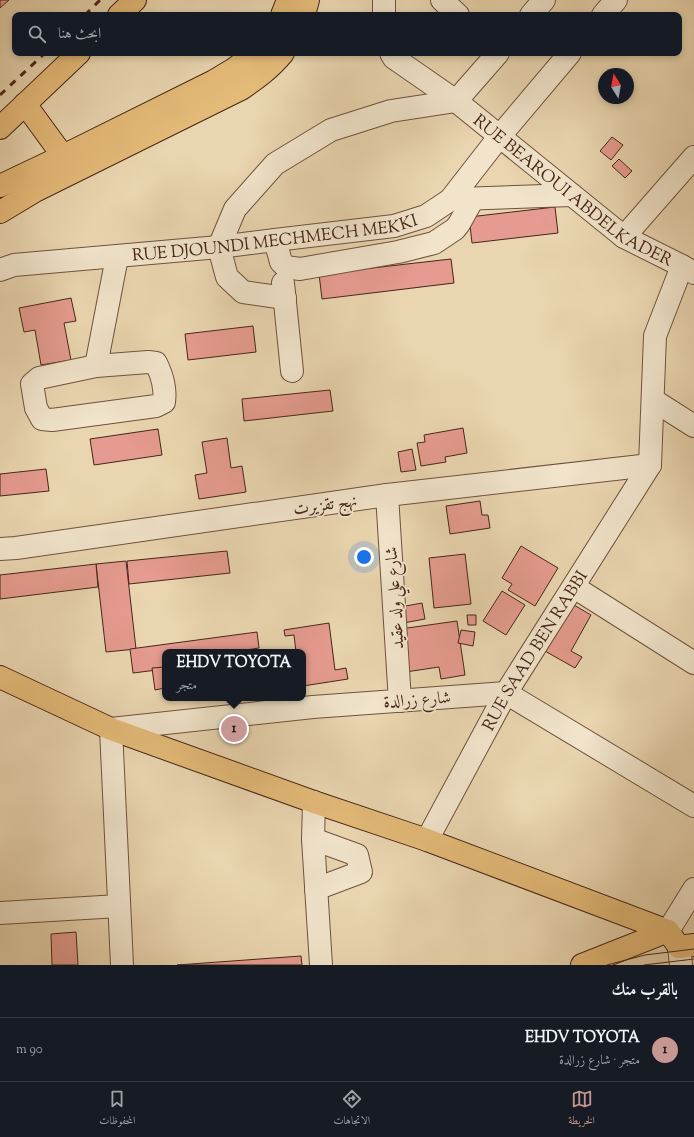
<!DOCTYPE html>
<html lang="ar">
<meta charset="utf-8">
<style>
:root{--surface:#171b24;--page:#20242c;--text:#f1f3f6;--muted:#9ea1a6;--line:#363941;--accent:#c59692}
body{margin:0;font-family:"Sorts Mill Goudy",Amiri,serif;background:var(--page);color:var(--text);direction:rtl}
.compass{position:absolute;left:598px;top:68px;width:36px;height:36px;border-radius:50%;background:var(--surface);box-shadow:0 2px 6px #0003;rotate:349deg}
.you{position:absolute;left:364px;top:557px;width:14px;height:14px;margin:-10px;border:3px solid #fff;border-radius:50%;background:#1a73e8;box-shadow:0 0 0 6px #1a73e833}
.badge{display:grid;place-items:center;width:26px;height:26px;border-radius:50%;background:var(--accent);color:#111;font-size:13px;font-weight:700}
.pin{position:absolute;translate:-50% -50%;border:2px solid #fff;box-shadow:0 1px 4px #0006}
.popup{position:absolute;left:162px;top:649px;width:144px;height:52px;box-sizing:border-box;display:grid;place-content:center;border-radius:8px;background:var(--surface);filter:drop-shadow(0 1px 3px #0005);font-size:13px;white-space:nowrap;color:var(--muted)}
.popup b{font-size:15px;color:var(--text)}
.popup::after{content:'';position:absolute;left:50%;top:100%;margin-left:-8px;border:8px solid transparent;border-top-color:var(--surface)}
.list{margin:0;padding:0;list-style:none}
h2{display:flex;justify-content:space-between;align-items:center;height:52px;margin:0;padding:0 16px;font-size:17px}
h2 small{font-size:13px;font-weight:400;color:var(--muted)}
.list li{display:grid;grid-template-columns:26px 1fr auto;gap:12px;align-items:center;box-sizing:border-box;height:64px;padding:0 16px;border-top:1px solid var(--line)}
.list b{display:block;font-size:15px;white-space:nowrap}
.list p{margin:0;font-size:13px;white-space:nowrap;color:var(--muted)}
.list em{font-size:13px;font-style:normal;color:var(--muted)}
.icon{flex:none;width:22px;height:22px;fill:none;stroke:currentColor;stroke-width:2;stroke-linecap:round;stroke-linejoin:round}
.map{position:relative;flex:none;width:694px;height:965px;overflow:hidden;direction:ltr}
.search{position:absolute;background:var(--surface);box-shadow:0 2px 6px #0003;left:12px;right:12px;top:12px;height:44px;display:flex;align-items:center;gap:10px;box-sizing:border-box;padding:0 14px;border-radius:8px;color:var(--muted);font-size:15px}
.sheet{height:116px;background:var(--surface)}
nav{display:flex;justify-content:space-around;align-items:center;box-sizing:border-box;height:56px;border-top:1px solid var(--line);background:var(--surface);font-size:11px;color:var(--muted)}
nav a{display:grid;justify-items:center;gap:2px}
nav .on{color:var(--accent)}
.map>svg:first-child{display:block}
.building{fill:#e59b8f;stroke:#462619}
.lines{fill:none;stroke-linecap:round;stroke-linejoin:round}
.minor-casing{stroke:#6f523e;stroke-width:24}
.major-casing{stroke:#462619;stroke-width:24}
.minor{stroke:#f1e4cb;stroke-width:22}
.major{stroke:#e4ba78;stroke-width:22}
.tram{stroke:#462619;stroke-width:1}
.rail{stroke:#462619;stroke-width:3;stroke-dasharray:7 7;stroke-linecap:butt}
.labels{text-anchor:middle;stroke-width:3.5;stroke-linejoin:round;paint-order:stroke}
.street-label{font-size:17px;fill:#462619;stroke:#f1e4cb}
</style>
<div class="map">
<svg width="694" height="965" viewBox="0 0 694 965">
<rect width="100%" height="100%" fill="#e9d5af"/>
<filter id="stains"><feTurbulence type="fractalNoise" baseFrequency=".005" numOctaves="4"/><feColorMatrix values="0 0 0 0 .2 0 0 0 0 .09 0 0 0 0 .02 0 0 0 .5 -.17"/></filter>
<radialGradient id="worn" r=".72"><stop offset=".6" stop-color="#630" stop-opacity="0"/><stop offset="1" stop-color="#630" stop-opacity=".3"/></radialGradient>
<g class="building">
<polygon points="0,0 9,0 0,8"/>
<polygon points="612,137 623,145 611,160 600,151"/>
<polygon points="619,159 632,171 625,178 612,166"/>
<polygon points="555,207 558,233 472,243 469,217"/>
<polygon points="451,259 454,283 322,299 319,274"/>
<polygon points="71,298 76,321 64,323 71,360 41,365 35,330 24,332 19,308"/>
<polygon points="253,326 256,352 188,360 185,334"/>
<polygon points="330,390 333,411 244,421 242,399"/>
<polygon points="463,428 467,453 445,457 446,462 421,466 417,443 425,442 424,435"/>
<polygon points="158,429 162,455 94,465 90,439"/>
<polygon points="227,438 231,468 242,466 246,492 199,499 195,475 207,473 202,442"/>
<polygon points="412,449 416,470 401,472 398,452"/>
<polygon points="46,469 49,491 0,496 0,474"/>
<polygon points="480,501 482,515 488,515 490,528 450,534 446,506"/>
<polygon points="521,546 558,568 535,606 508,590 512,584 502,578"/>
<polygon points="227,551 230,573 129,584 127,561"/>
<polygon points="465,554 471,604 434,608 429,558"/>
<polygon points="126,561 136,649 106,652 96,564"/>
<polygon points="96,564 98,587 0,599 0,575"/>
<polygon points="502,591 525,605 506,635 483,621"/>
<polygon points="557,595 591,615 571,651 582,657 575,668 529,642"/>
<polygon points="422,603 425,619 398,624 395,608"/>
<polygon points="467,615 476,615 476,625 468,625"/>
<polygon points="457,621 465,675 441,679 439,667 399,673 393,630"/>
<polygon points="329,623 335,670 346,668 348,679 303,686 303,652 296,652 294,635 285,636 284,630"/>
<polygon points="461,630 475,632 473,646 458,643"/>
<polygon points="257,632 259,648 246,650 246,652 165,652 165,669 133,673 130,649"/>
<polygon points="165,667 165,688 155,690 152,668"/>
<polygon points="76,932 78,965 52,965 51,934"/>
<polygon points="301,956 302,965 177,965"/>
</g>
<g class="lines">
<defs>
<g id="minor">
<polyline points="384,0 384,15"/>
<polyline points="442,0 458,15"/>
<polyline points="531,15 544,0"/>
<polyline points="603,15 616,0"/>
<path id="s1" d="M391,53l3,5 62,43 168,136 58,29 12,7"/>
<polyline points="459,199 572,195"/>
<polyline points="624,237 694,157"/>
<polyline points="275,240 281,262 286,267 300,269 398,252 434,243 455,229 459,224 473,199"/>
<path id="s2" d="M0,270l14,-5 205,-18 56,-7 119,-14 32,-10 24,-16 49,-63 71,-84"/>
<polyline points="283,283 292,371"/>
<polyline points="285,298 243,292 227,277 219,247 235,209 275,164 331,130 391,111 456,101 498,53"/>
<path d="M148,362l8,1c6,12 10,25 8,39l-8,4 -104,14 -10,-1 -6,-11 -4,-24 7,-6 57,-12z"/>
<polyline points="96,366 117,257"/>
<polyline points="653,400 694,426"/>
<polyline points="650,465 655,336 682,266"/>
<polyline points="387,495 400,701"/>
<polyline points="0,549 16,548 387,495 650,465"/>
<polyline points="574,587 694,663"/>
<polyline points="314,802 313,839 321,965"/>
<polyline points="313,839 357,855 361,872 316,889"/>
<path id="s3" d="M427,840l79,-147 144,-228"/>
<polyline points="0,913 119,906"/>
<polyline points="668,931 694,889"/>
<polyline points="679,947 681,965"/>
<polyline points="122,965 111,729 313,707 506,693 694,806"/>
</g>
<g id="major">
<polyline points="119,15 135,0"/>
<polyline points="282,15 288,0"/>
<polyline points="304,15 308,0"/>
<polyline points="25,104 63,156"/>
<polyline points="0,128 79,53"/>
<polyline points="0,186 63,156 214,81 234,69 256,53"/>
<path d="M0,212l35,-21 206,-102c16,-11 30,-21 42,-36"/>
<polyline points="0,677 111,729 314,802 427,840 668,931 679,947 694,945"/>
<polyline points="582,965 668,931"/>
</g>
</defs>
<use href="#minor" class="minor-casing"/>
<use href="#major" class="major-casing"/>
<use href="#minor" class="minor"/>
<use href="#major" class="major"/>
<g class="tram">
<polyline points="607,965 645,955 694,949"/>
<polyline points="644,965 694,959"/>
</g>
<g class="rail">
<polyline points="85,15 100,0"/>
<polyline points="0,95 45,53"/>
</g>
</g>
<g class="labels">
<g class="street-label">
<text dy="6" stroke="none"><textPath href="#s1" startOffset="229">RUE BEAROUI ABDELKADER</textPath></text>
<text dy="6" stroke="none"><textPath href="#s2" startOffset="277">RUE DJOUNDI MECHMECH MEKKI</textPath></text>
<text transform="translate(325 504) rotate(-8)" y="6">نهج تقزيرت</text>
<text transform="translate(394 598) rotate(-94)" y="6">شارع علي ولد عقيد</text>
<text dy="6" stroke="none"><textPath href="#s3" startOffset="218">RUE SAAD BEN RABBI</textPath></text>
<text transform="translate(417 699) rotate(-4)" y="6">شارع زرالدة</text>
</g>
</g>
<rect width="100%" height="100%" filter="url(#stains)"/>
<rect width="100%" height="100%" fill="url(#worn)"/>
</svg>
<svg class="compass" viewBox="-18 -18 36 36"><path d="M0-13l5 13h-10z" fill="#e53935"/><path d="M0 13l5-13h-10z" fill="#9ea1a6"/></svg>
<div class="you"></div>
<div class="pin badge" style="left:234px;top:729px">1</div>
<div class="popup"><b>EHDV TOYOTA</b>متجر</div>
<div class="search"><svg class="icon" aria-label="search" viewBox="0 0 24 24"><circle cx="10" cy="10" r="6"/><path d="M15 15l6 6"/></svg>ابحث هنا</div>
</div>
<section class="sheet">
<h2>بالقرب منك<small></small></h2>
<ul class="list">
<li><span class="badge">1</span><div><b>EHDV TOYOTA</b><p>متجر · شارع زرالدة</p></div><em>90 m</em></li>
</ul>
</section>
<nav>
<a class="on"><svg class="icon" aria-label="map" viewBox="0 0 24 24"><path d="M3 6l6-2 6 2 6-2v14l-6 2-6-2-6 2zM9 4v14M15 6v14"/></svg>الخريطة</a>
<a><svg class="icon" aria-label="directions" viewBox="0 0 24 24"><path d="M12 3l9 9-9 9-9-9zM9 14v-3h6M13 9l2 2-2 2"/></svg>الاتجاهات</a>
<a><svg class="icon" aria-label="saved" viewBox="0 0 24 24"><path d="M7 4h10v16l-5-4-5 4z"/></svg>المحفوظات</a>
</nav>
